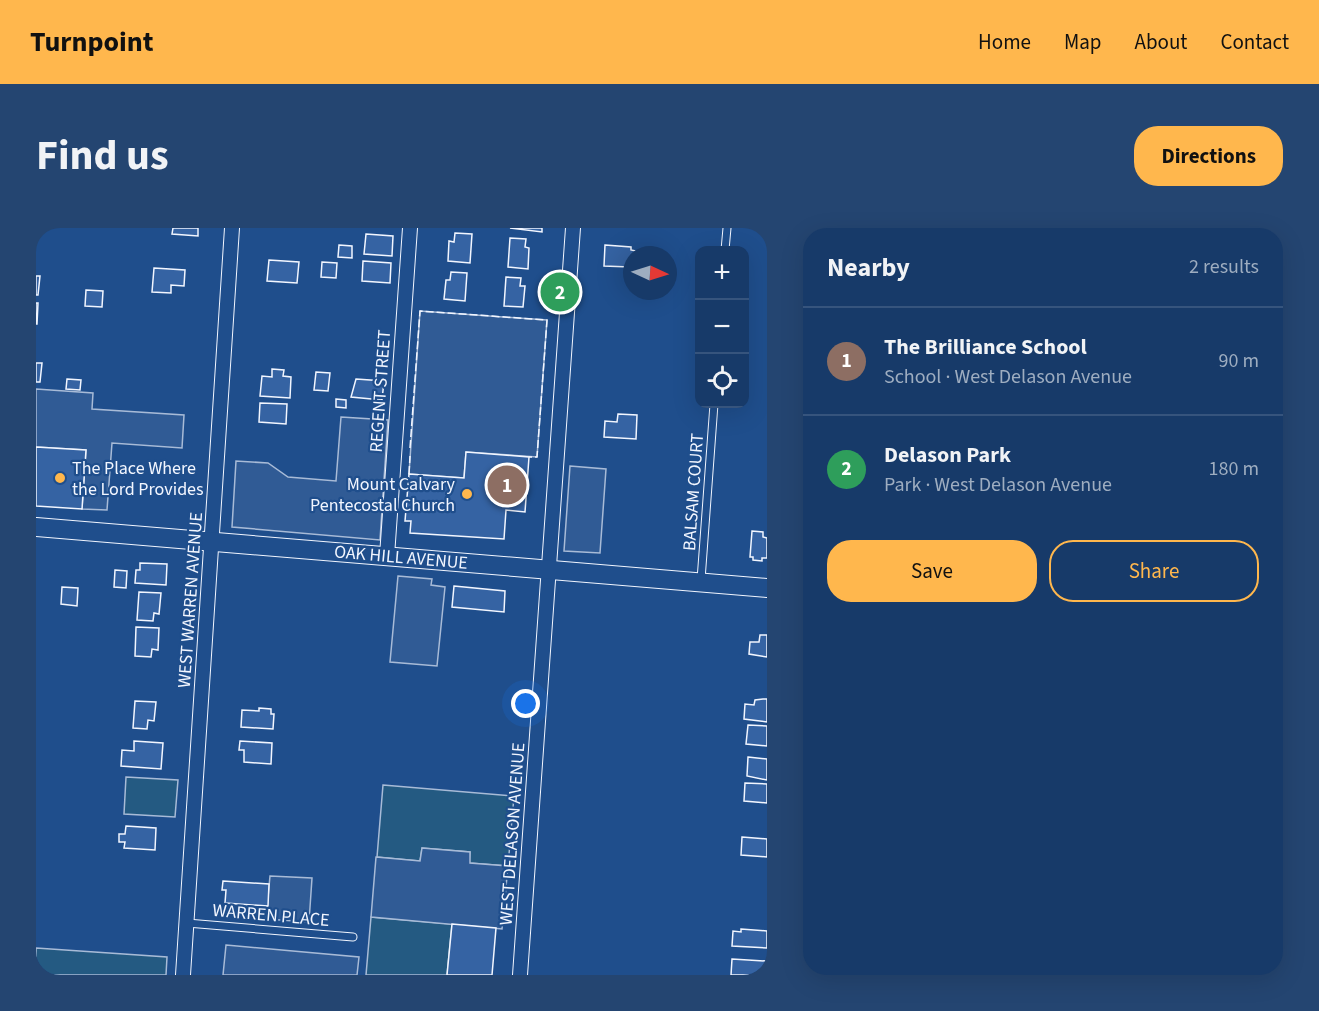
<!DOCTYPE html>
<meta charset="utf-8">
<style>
:root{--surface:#173a69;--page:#244571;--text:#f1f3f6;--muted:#9eadc0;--line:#36547d;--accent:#ffb74d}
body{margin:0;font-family:"Source Sans 3",sans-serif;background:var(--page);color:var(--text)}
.controls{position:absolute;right:18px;top:18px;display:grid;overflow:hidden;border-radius:12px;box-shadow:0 6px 24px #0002}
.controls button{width:54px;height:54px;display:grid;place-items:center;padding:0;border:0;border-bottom:2px solid var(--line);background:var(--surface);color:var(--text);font:30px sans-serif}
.compass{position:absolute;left:587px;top:18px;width:54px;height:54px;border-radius:50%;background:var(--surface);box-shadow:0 6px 24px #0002;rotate:94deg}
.you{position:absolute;left:490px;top:476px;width:21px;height:21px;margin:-15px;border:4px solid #fff;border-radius:50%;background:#1a73e8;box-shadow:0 0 0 9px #1a73e833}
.badge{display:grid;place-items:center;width:39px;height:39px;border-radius:50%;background:var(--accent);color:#fff;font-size:20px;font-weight:700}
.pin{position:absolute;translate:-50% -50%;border:3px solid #fff;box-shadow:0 2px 6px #0006}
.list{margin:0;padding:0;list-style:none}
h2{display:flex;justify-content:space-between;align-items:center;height:78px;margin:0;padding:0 24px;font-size:26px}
h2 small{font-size:20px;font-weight:400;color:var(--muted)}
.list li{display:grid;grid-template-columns:39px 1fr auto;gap:18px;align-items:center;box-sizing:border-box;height:108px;padding:0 24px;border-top:2px solid var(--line)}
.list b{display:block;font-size:22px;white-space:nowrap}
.list p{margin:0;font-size:20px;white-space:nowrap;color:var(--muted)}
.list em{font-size:20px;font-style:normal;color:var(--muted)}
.actions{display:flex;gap:12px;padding:18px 24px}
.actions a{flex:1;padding:14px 0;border:2px solid var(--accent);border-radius:24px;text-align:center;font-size:21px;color:var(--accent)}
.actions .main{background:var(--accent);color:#111}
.icon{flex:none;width:33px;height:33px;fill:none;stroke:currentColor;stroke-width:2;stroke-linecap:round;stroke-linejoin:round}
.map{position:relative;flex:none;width:731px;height:747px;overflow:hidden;border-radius:24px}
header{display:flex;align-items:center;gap:36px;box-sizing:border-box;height:84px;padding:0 30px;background:var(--accent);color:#111}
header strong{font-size:28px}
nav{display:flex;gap:33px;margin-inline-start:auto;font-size:21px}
.intro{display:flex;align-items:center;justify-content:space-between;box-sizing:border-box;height:144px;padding:0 36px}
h1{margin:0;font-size:42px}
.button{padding:15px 27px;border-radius:24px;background:var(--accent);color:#111;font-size:21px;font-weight:700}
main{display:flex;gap:36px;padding:0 36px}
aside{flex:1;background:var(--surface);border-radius:24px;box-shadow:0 6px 24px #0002}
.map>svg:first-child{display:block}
.green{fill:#245a82;stroke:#a8bbd7;stroke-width:1.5}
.parking{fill:#305b95;stroke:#a8bbd7;stroke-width:1.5}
.building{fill:#3563a3;stroke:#f2f6ff;stroke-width:1.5}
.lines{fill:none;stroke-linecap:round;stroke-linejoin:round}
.service-casing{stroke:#f2f6ff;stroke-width:9}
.minor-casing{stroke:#f2f6ff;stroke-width:16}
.tertiary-casing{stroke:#f2f6ff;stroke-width:20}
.service{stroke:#1f4e8c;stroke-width:7}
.minor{stroke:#1f4e8c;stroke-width:14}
.tertiary{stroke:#1f4e8c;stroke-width:18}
.fence{stroke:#f2f6ff;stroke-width:1.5;stroke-dasharray:8 3;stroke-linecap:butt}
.poi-dot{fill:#ffb74d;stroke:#1f4e8c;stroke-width:2}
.labels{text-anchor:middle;stroke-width:4.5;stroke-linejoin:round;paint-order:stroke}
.street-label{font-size:18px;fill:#f2f6ff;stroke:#1f4e8c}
.poi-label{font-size:18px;fill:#f2f6ff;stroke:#1f4e8c;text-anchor:start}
</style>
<header>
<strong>Turnpoint</strong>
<nav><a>Home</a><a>Map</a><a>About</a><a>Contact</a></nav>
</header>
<div class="intro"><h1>Find us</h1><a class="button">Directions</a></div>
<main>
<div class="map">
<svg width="731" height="747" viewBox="0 0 731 747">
<rect width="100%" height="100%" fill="#1f4e8c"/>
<g class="green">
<polygon points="90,549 142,552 139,589 88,586"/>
<polygon points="347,557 478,568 472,638 433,635 434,624 386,620 384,633 341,629"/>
<polygon points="335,689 416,696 411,747 330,747"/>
<polygon points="0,720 131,729 130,747 0,747"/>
</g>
<g class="parking">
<polygon points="384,83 511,92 501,229 430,224 428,250 373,246"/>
<polygon points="0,161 57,165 56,181 148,187 146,220 76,215 71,282 46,281 50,222 0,219"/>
<polygon points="305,189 352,192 344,312 196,299 200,233 232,235 252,249 300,253"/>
<polygon points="534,238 570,241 564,325 528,323"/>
<polygon points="362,348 396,351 395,357 409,359 401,438 354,434"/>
<polygon points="386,620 434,624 434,635 472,638 466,701 335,689 340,629 384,633"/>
<polygon points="234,648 276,650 273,694 230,691"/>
<polygon points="190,717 323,729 321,747 187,747"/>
</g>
<g class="building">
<polygon points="137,0 162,0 162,8 136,6"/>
<polygon points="474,0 506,0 506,4"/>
<polygon points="419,5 436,6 434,35 412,33 413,13 418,14"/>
<polygon points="330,6 357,8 356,28 328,26"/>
<polygon points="474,10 490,11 489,19 493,20 492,41 472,39"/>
<polygon points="303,17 316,18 316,30 302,29"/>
<polygon points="569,17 595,19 595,22 600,23 594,39 568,38"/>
<polygon points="233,32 263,34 261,55 231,53"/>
<polygon points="327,33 355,35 354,55 326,53"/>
<polygon points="286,34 301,35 300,50 285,49"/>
<polygon points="118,40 149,42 148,58 135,57 135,65 116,64"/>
<polygon points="415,44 431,45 429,73 408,71 410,52 414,52"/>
<polygon points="0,48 4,48 2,67 0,67"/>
<polygon points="470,49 485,50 484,58 489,58 487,79 468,78"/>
<polygon points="50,62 67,63 66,79 49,78"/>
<polygon points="0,75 2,75 1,96 0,96"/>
<polygon points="0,135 6,135 4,154 0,154"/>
<polygon points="236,141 248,142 247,148 255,149 254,170 224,168 226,148 236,149"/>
<polygon points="280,144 294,145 292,163 278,162"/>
<polygon points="31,151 45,152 44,162 30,161"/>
<polygon points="320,151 348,153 346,172 315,169"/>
<polygon points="300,171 310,172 310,180 300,179"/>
<polygon points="224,175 251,176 250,196 223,194"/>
<polygon points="582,186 601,187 600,211 568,209 569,193 581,194"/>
<polygon points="0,219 50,222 46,281 0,278"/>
<polygon points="430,224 493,229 489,284 470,282 468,311 374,305 375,293 369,293 373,246 428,250"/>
<polygon points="716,303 727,304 727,309 731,310 731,330 726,330 726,333 717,332 717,329 714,329"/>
<polygon points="104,335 131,336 130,357 99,355 100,342 104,342"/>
<polygon points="79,342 91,343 90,360 78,359"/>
<polygon points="418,358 469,363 468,384 416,379"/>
<polygon points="26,359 42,360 41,378 25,376"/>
<polygon points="103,364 125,365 123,386 118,385 117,393 101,392"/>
<polygon points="100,399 123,400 122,422 116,421 115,429 99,428"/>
<polygon points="724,407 731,407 731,429 713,426 714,414 723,414"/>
<polygon points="727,471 731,471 731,494 708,491 709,476 718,477 719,472"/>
<polygon points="99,473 120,474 118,493 112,492 111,501 97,500"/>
<polygon points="223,480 235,481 235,486 238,486 237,501 205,499 206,482 223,483"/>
<polygon points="712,497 731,498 731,518 710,516"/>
<polygon points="98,513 127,515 125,541 85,538 86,522 98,523"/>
<polygon points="204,513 236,515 235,536 208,534 208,522 203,522"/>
<polygon points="712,529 731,531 731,552 711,548"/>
<polygon points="709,555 731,556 731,575 708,573"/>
<polygon points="90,598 120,600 119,622 88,620 89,614 83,614 83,606 89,606"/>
<polygon points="706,609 731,611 731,629 705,627"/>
<polygon points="187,653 233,656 232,678 189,675 190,662 186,662"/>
<polygon points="416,696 460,700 456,747 411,747"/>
<polygon points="705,701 731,703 731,720 696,718 697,703 705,704"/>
<polygon points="696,731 730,733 729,747 695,747"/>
</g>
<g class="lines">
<defs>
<g id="service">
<polyline points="689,22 691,0"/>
<polyline points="665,352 678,176"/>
<polyline points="151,695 317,709"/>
</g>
<g id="minor">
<polyline points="351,328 374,0"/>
<polyline points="147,747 196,0"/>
<polyline points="484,747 537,0"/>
</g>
<polyline id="tertiary" points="0,299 731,360"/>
</defs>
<use href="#service" class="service-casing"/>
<use href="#minor" class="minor-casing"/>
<use href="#tertiary" class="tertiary-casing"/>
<use href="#service" class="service"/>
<use href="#minor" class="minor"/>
<use href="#tertiary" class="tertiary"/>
<g class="fence">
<polyline points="374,220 384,83 511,92 501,229 493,229"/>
<polyline points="373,246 374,228"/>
</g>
</g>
<g class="poi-dot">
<circle cx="24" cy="250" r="6"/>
<circle cx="431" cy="266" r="6"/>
</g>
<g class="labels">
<g class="street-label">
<text transform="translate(344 163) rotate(-86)" y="6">REGENT STREET</text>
<text transform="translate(657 264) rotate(-86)" y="6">BALSAM COURT</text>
<text transform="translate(365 329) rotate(5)" y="6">OAK HILL AVENUE</text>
<text transform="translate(154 372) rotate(-86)" y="6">WEST WARREN AVENUE</text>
<text transform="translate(476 606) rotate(-86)" y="6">WEST DELASON AVENUE</text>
<text transform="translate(235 687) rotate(5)" y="6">WARREN PLACE</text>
</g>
<g class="poi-label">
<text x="36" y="246">The Place Where<tspan x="36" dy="21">the Lord Provides</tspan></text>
<text x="419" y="262" text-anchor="end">Mount Calvary<tspan x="419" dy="21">Pentecostal Church</tspan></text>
</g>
</g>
</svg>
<div class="controls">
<button>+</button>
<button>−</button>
<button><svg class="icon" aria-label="locate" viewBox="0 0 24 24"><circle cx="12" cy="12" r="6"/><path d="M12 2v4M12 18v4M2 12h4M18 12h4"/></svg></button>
</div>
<svg class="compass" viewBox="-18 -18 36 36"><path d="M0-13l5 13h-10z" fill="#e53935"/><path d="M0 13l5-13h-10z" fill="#9eadc0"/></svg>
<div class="you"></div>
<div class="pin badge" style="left:471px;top:257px;background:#8d6e63">1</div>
<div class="pin badge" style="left:524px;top:64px;background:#2e9e5b">2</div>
</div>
<aside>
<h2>Nearby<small>2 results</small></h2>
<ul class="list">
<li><span class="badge" style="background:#8d6e63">1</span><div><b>The Brilliance School</b><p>School · West Delason Avenue</p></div><em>90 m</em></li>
<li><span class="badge" style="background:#2e9e5b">2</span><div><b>Delason Park</b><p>Park · West Delason Avenue</p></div><em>180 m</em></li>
</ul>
<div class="actions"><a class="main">Save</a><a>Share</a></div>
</aside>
</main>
